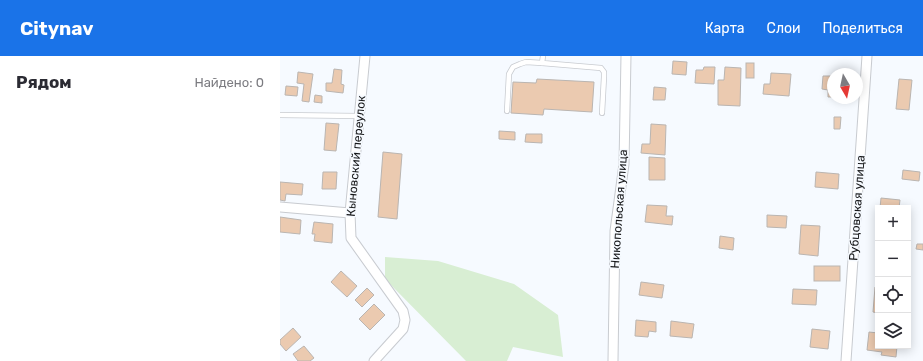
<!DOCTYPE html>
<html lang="ru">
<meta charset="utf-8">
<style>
:root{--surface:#fff;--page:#f2f2f3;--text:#2b2b33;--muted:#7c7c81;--line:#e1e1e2;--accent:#1a73e8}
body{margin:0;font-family:Rubik,sans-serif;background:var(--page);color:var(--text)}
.controls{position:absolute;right:12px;bottom:12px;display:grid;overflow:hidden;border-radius:0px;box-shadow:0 2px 10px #0003}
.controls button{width:36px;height:36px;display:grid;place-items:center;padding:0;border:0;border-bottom:1px solid var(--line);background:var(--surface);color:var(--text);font:20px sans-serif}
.compass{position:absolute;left:547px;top:12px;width:36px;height:36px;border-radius:50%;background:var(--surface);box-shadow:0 2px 10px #0003;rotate:171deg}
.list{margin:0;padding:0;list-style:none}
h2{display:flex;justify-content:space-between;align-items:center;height:52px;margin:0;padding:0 16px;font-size:17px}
h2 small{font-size:13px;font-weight:400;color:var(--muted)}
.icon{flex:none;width:22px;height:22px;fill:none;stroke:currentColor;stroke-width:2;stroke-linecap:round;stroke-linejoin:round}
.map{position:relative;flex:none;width:643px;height:305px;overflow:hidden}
header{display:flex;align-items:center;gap:24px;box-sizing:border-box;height:56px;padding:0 20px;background:var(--accent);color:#fff}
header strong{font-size:19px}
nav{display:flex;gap:22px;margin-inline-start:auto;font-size:14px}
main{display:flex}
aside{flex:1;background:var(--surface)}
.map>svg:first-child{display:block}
.green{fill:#d8eed3}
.building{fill:#ebcab0;stroke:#bab5b1}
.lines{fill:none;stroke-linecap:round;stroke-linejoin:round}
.service-casing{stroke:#c8cbd0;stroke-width:6}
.minor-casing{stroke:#c8cbd0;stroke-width:11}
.service{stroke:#fff;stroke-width:4.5}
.minor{stroke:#fff;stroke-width:9}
.labels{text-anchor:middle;stroke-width:3;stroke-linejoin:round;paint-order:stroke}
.street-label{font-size:12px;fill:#161719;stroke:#f6faff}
</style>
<header>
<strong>Citynav</strong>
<nav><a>Карта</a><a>Слои</a><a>Поделиться</a></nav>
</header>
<main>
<aside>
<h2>Рядом<small>Найдено: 0</small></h2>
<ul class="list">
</ul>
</aside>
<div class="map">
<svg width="643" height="305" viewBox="0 0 643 305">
<rect width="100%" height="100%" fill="#f6faff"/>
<polygon class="green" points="105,201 158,205 234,228 278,259 283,301 233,291 227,305 186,305 105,223"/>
<g class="building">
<polygon points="393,5 407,6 406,19 392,18"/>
<rect x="466" y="7" width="8" height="15"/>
<polygon points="424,11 435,11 434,28 415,27 416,14 423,14"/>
<polygon points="445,11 461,12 460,50 438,49 438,24 444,24"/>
<polygon points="54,13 62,14 61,28 64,29 63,37 46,35 46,27 52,27"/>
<polygon points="18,16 33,18 29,46 22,45 24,28 17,27"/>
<polygon points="491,17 511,18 509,40 483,38 484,28 490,28"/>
<polygon points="543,20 553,20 553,41 548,41 548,34 542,33"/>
<polygon points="257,23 314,26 312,56 264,53 263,59 231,57 233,26 256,27"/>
<polygon points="619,23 632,24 629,54 616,53"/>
<polygon points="6,30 18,31 17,40 5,39"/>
<polygon points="374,31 386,32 385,44 373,44"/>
<polygon points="35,39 42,40 42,47 34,46"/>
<polygon points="554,61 561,61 560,73 554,73"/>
<polygon points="46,67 59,68 56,95 44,94"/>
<polygon points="371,68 386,69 385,99 361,97 362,88 370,88"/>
<polygon points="219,75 235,76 235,84 219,83"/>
<polygon points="246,78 262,78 262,87 245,86"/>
<polygon points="103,96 122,98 117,163 98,161"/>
<polygon points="369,101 385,102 385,124 369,124"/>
<polygon points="623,114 640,116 639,125 622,123"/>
<polygon points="43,116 57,116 56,133 42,133"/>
<polygon points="536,116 559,118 558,133 535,131"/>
<polygon points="0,126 23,128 22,139 6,138 5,145 0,144"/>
<polygon points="601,142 620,144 619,152 600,152"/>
<polygon points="367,149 387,150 386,160 393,160 392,169 365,166"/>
<polygon points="487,159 507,160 506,172 487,171"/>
<polygon points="0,161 21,164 20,178 0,176"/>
<polygon points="34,166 53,168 52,187 34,185 35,178 32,178"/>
<polygon points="521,169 540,170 538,200 519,198"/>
<polygon points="440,180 454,182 453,194 439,192"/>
<polygon points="637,188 643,188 643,194 636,193"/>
<rect x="534" y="210" width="26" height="15"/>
<polygon points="61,215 77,230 67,241 51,226"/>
<polygon points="361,226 384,229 382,242 359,239"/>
<polygon points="595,231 598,231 598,257 593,256"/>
<polygon points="87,232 94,239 82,251 75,244"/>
<polygon points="513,233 537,234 536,249 512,248"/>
<polygon points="94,248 105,259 90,274 79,263"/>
<polygon points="356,264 376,266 376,276 369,275 368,281 355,280"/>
<polygon points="391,265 414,268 412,282 390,280"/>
<polygon points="13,272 21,281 6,295 0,288 0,284"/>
<polygon points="532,273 550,275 548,293 530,291"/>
<polygon points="589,276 598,277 598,290 617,290 616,301 601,299 602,296 587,294"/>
<polygon points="24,290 34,302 30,305 18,305 13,298"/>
</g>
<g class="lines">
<defs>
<g id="service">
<polyline points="263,0 262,7 321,12 324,16 324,21 322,57"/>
<polyline points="227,55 229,18 233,11 240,8 246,6 262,7"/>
<polyline points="0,59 79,60"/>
</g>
<g id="minor">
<polyline points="85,0 70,157 71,182 123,255 125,264 123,273 94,305"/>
<polyline points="0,151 70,157"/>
<polyline points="333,305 335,175 344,108 346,0"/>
<polyline points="566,305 587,0"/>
</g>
</defs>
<use href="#service" class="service-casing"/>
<use href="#minor" class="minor-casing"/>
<use href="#service" class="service"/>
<use href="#minor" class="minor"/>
</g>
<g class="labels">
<g class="street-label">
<text transform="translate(76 100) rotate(-85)" y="4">Кыновский переулок</text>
<text transform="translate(577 152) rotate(-86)" y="4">Рубцовская улица</text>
<text transform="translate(339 153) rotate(-86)" y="4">Никопольская улица</text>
</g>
</g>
</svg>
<div class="controls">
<button>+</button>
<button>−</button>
<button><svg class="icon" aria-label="locate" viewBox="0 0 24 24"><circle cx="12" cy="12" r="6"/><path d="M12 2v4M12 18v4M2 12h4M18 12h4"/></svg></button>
<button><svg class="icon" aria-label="layers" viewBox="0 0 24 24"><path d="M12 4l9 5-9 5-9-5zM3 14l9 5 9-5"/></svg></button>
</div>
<svg class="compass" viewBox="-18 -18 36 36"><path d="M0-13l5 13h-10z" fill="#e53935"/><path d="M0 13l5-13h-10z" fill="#7c7c81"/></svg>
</div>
</main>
